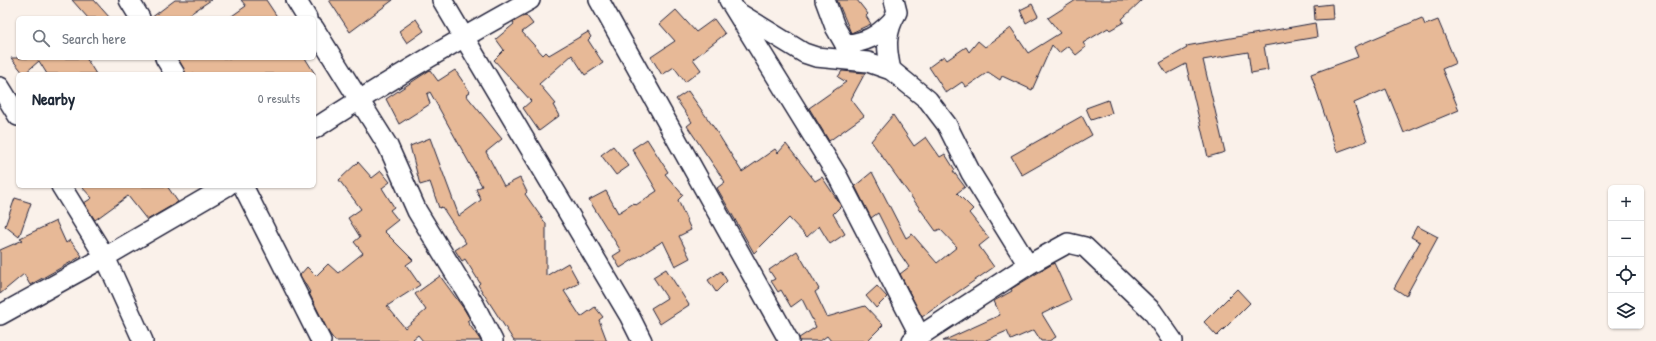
<!DOCTYPE html>
<meta charset="utf-8">
<style>
:root{--surface:#fff;--page:#f2f2f3;--text:#1f2937;--muted:#747a83;--line:#e0e1e3}
body{margin:0;font-family:"Patrick Hand",sans-serif;background:var(--page);color:var(--text)}
.controls{position:absolute;right:12px;bottom:12px;display:grid;overflow:hidden;border-radius:6px;box-shadow:0 1px 3px #0004}
.controls button{width:36px;height:36px;display:grid;place-items:center;padding:0;border:0;border-bottom:1px solid var(--line);background:var(--surface);color:var(--text);font:20px sans-serif}
.list{margin:0;padding:0;list-style:none}
h2{display:flex;justify-content:space-between;align-items:center;height:52px;margin:0;padding:0 16px;font-size:17px}
h2 small{font-size:13px;font-weight:400;color:var(--muted)}
.icon{flex:none;width:22px;height:22px;fill:none;stroke:currentColor;stroke-width:2;stroke-linecap:round;stroke-linejoin:round}
.map{position:relative;flex:none;width:1656px;height:341px;overflow:hidden}
.search{position:absolute;background:var(--surface);box-shadow:0 1px 3px #0004;left:16px;top:16px;width:300px;height:44px;display:flex;align-items:center;gap:10px;box-sizing:border-box;padding:0 14px;border-radius:6px;color:var(--muted);font-size:15px}
.panel{position:absolute;background:var(--surface);box-shadow:0 1px 3px #0004;left:16px;top:72px;width:300px;height:116px;border-radius:6px}
.map>svg:first-child{display:block}
.building{fill:#e7b997;stroke:#22223b}
.lines{fill:none;stroke-linecap:round;stroke-linejoin:round}
.street-casing{stroke:#22223b;stroke-width:22}
.street{stroke:#fff;stroke-width:19}
</style>
<div class="map">
<svg width="1656" height="341" viewBox="0 0 1656 341">
<rect width="100%" height="100%" fill="#faf1ea"/>
<filter id="ink" filterUnits="userSpaceOnUse"><feTurbulence type="fractalNoise" baseFrequency=".025" numOctaves="2"/><feDisplacementMap in="SourceGraphic" scale="8" xChannelSelector="R" yChannelSelector="G"/><feConvolveMatrix kernelMatrix="1 2 1 2 8 2 1 2 1" color-interpolation-filters="sRGB"/></filter>
<g filter="url(#ink)">
<g class="building">
<polygon points="72,0 94,0 110,18 88,18"/>
<polygon points="175,0 211,0 184,18 151,18"/>
<polygon points="241,0 266,0 278,18 229,18 246,6"/>
<polygon points="329,0 393,0 350,32"/>
<polygon points="837,0 857,0 868,14 866,16 871,24 851,33"/>
<polygon points="1076,0 1142,0 1122,19 1124,22 1110,30 1108,28 1083,43 1086,47 1076,55 1068,46 1059,53 1052,45 1032,90 1002,76 1000,80 988,72 966,87 962,82 946,93 929,67 944,56 947,60 966,47 969,52 978,41 985,47 1011,28 1028,53 1060,33 1048,18"/>
<polygon points="1032,4 1038,16 1026,23 1020,10"/>
<polygon points="1332,4 1333,19 1315,20 1314,6"/>
<polygon points="676,10 696,32 714,19 725,34 693,59 701,70 685,82 674,67 662,75 651,57 675,41 660,24"/>
<polygon points="526,15 533,24 522,32 543,55 546,52 549,55 588,32 591,37 588,40 603,63 585,75 572,55 539,84 556,104 553,105 559,116 539,131 523,108 531,101 494,60 504,50 496,39 514,24 513,22"/>
<polygon points="1422,18 1425,25 1438,20 1456,63 1442,69 1459,110 1404,133 1386,89 1354,103 1367,141 1337,152 1311,74 1358,57 1354,47"/>
<polygon points="416,19 424,31 407,43 399,31"/>
<polygon points="1315,23 1317,37 1264,46 1268,70 1251,73 1248,52 1203,60 1225,152 1208,157 1186,64 1167,74 1160,63 1187,48 1186,46"/>
<polygon points="11,58 86,58 96,74 47,74 39,61 24,74"/>
<polygon points="178,58 305,58 315,74 186,74"/>
<polygon points="430,70 438,81 455,70 470,92 466,95 502,139 486,152 504,186 520,178 527,192 525,194 546,224 546,276 568,263 579,283 564,291 581,317 595,307 603,317 599,320 607,341 514,341 478,285 480,283 465,259 462,261 455,250 466,243 442,207 439,208 430,182 420,185 410,146 430,138 459,216 481,200 476,189 482,186 430,92 427,94 430,104 399,124 386,99"/>
<polygon points="842,71 865,73 851,99 864,116 829,141 809,108 846,82 838,77"/>
<polygon points="688,91 715,129 742,172 775,149 778,153 786,144 815,181 822,177 836,198 841,206 833,214 845,234 830,244 819,226 807,237 789,218 754,253 717,188 725,182 687,126 692,122 676,99"/>
<polygon points="1108,100 1112,113 1091,120 1086,108"/>
<polygon points="893,115 914,146 926,137 940,157 945,154 955,170 953,171 965,187 957,193 973,209 969,213 989,238 979,246 994,267 922,317 900,274 909,267 894,245 878,213 871,218 855,186 872,172 906,238 912,234 937,263 957,247 940,229 936,231 871,141"/>
<polygon points="1082,116 1092,135 1022,175 1011,156"/>
<polygon points="647,139 668,172 665,174 683,195 678,200 691,230 679,236 690,258 675,266 663,241 620,268 613,256 621,251 589,200 606,191 618,213 634,203 636,205 657,191 632,149"/>
<polygon points="613,146 629,166 616,175 601,155"/>
<polygon points="358,162 372,178 381,171 390,182 382,188 394,207 390,210 398,220 384,231 413,260 406,265 420,285 387,306 405,328 426,310 415,294 440,276 464,309 470,319 467,321 481,341 423,341 418,335 413,339 415,341 335,341 329,333 309,293 310,292 300,275 307,267 316,276 328,264 338,273 363,253 354,242 360,237 348,218 361,209 339,180"/>
<polygon points="81,186 167,186 178,202 147,220 128,196 95,220 84,203 92,198"/>
<polygon points="15,198 31,203 19,237 5,226"/>
<polygon points="56,221 66,243 70,240 82,256 30,285 24,274 0,294 0,250 23,240 20,238"/>
<polygon points="1417,226 1438,237 1406,296 1394,288 1420,242 1411,237"/>
<polygon points="797,251 819,289 815,292 827,317 865,306 883,325 867,341 831,341 827,336 820,341 800,341 799,338 816,327 802,299 791,307 781,290 778,292 771,281 775,279 769,270"/>
<polygon points="1054,263 1071,300 1042,314 1056,337 1049,341 1041,341 1034,330 1011,340 1007,331 984,341 943,341 1000,315 994,301 1012,291 1011,289"/>
<polygon points="666,269 689,305 660,324 651,308 667,298 653,277"/>
<polygon points="721,271 727,281 716,292 708,280"/>
<polygon points="877,286 887,297 876,308 866,296"/>
<polygon points="1237,289 1250,303 1217,336 1204,322"/>
</g>
<g class="lines">
<defs>
<g id="street">
<polyline points="129,0 140,18"/>
<polyline points="296,0 307,18"/>
<polyline points="442,0 630,317 642,341"/>
<polyline points="599,0 789,341"/>
<polyline points="729,0 837,175 920,336"/>
<polyline points="825,0 835,27 854,60"/>
<polyline points="739,13 804,53 816,57 868,62 891,70 928,100 947,125 971,173 1028,265"/>
<polyline points="314,28 388,146 417,211 475,306 493,341"/>
<path d="M845,45c22,-4 30,-7 46,-23"/>
<polyline points="165,58 175,74"/>
<path d="M891,70c-5,-22 -6,-38 6,-58l-3,-12"/>
<polyline points="0,87 18,116"/>
<path d="M314,129c70,-46 142,-88 216,-129"/>
<polyline points="61,186 105,257 143,341"/>
<polyline points="243,186 321,341"/>
<polyline points="0,315 105,257 227,186"/>
<polyline points="912,341 1028,265 1068,243 1085,247 1152,311 1173,341"/>
</g>
</defs>
<use href="#street" class="street-casing"/>
<use href="#street" class="street"/>
</g>
</g>
</svg>
<div class="controls">
<button>+</button>
<button>−</button>
<button><svg class="icon" aria-label="locate" viewBox="0 0 24 24"><circle cx="12" cy="12" r="6"/><path d="M12 2v4M12 18v4M2 12h4M18 12h4"/></svg></button>
<button><svg class="icon" aria-label="layers" viewBox="0 0 24 24"><path d="M12 4l9 5-9 5-9-5zM3 14l9 5 9-5"/></svg></button>
</div>
<div class="search"><svg class="icon" aria-label="search" viewBox="0 0 24 24"><circle cx="10" cy="10" r="6"/><path d="M15 15l6 6"/></svg>Search here</div>
<section class="panel">
<h2>Nearby<small>0 results</small></h2>
<ul class="list">
</ul>
</section>
</div>
